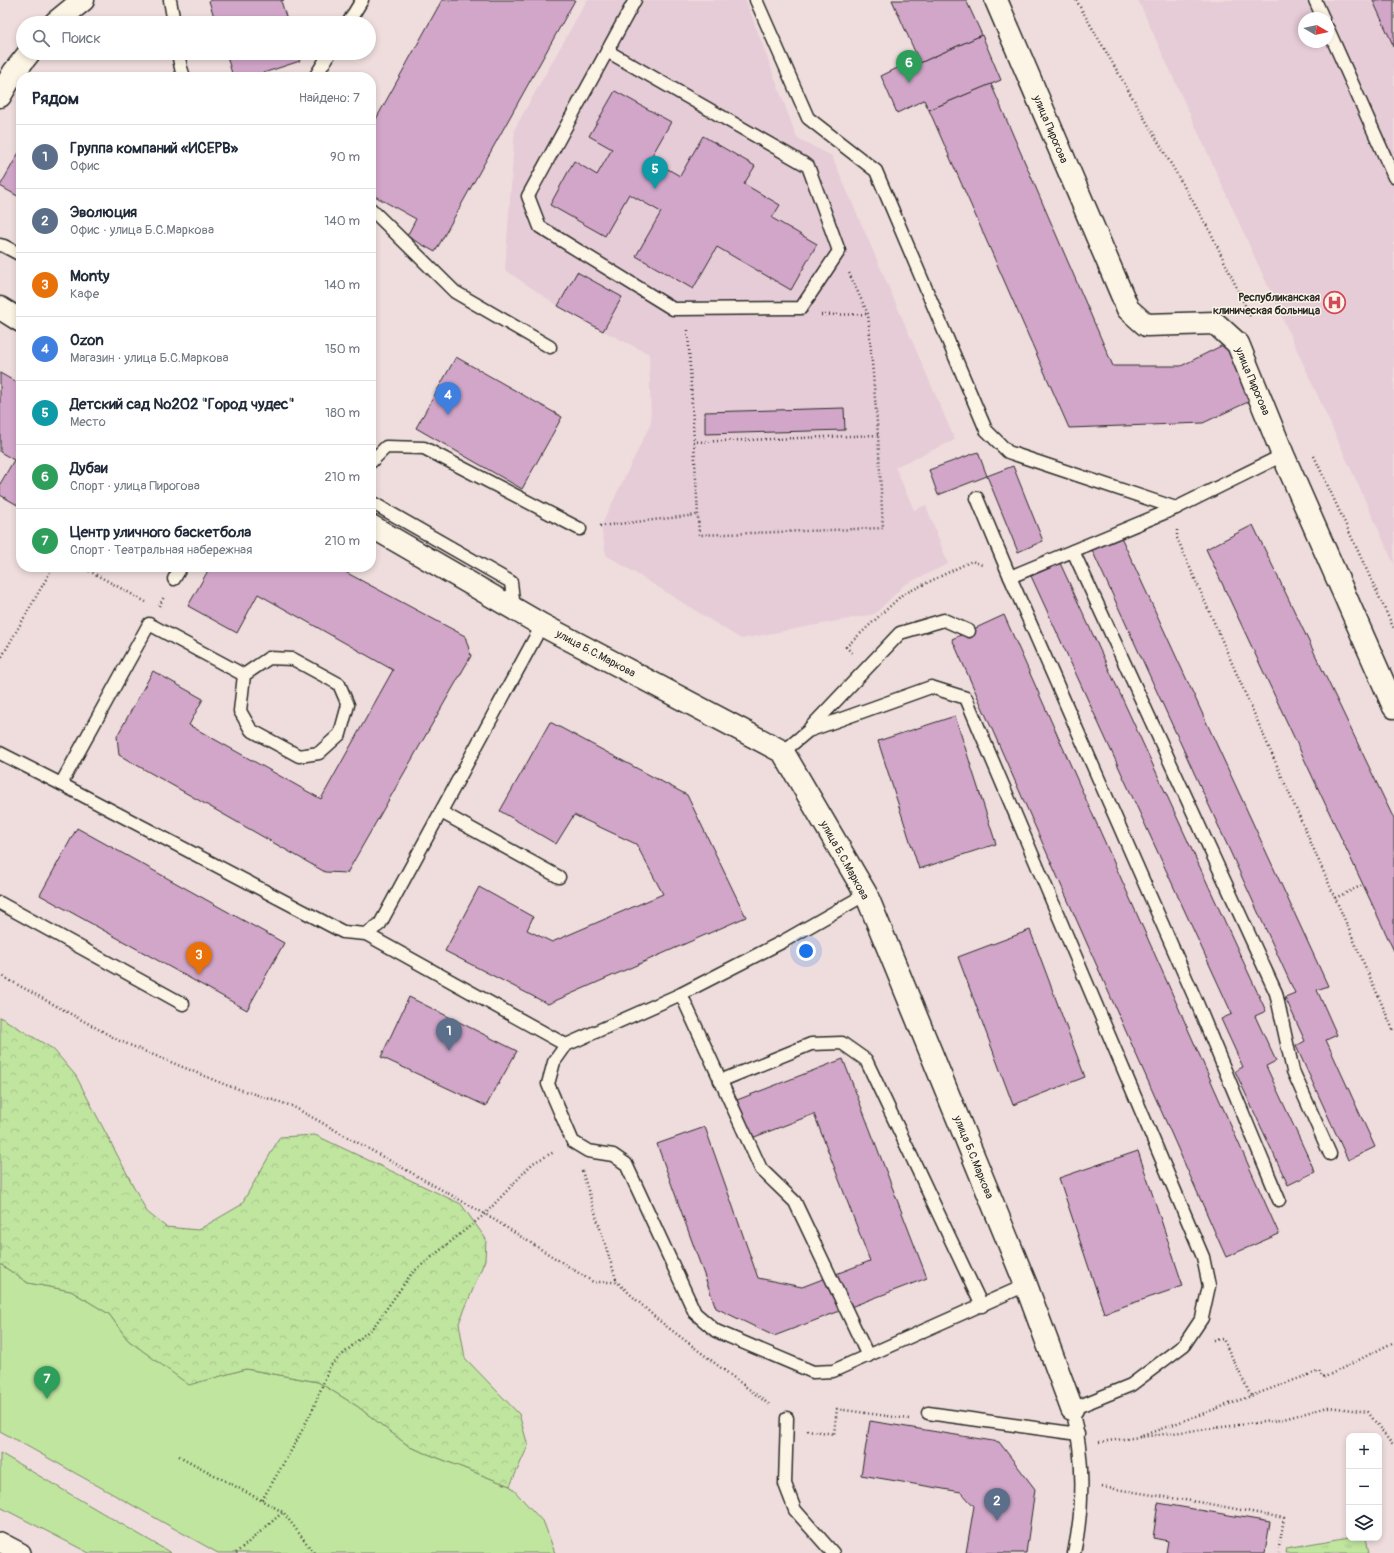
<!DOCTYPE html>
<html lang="ru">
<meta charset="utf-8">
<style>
:root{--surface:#fff;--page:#f6f6f7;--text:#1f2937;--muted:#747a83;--line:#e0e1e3;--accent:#d1495b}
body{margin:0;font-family:Pangolin,sans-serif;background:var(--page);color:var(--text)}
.controls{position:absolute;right:12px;bottom:12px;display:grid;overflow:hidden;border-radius:8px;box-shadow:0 2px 6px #0003}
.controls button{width:36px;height:36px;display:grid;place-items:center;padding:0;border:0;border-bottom:1px solid var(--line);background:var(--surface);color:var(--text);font:20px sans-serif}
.compass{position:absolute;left:1298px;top:12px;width:36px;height:36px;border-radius:50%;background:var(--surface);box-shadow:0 2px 6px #0003;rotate:99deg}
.you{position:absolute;left:806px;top:951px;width:14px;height:14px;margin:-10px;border:3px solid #fff;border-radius:50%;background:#1a73e8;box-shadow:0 0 0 6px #1a73e833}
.badge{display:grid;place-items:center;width:26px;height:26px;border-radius:50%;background:var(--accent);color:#fff;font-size:13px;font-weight:700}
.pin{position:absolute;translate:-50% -33px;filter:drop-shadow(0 1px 2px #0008)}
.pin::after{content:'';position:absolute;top:21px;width:14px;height:12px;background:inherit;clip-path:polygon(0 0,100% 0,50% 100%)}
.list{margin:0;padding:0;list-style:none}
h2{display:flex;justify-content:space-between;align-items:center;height:52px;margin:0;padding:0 16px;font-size:17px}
h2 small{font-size:13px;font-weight:400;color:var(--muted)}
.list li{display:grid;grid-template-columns:26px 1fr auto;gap:12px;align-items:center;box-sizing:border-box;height:64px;padding:0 16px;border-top:1px solid var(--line)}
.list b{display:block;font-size:15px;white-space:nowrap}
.list p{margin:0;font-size:13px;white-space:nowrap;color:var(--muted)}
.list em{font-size:13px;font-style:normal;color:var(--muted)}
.icon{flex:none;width:22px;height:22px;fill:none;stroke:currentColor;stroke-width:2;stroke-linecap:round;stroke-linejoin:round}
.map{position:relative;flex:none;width:1394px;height:1553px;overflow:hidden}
.search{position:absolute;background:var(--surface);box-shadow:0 2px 6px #0003;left:16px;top:16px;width:360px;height:44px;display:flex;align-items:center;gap:10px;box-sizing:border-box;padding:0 14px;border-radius:22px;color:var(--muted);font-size:15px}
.panel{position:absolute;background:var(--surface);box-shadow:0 2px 6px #0003;left:16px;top:72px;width:360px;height:500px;border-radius:16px}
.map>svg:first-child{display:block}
.built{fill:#e6ccd7;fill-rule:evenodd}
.grass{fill:#c0e59f;stroke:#768865}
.forest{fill:url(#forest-crowns);stroke:#768865}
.park{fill:url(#park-tufts);stroke:#768865}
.building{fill:#d2a6c9;stroke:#2b2b2b}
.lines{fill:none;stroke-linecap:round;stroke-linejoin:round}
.service-casing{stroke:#2b2b2b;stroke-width:15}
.pedestrian-casing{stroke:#2b2b2b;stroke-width:22}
.minor-casing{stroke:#2b2b2b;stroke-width:25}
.path{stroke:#2b2b2b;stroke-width:2.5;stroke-dasharray:1 3;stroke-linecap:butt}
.service{stroke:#fcf5e5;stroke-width:12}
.pedestrian{stroke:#fcf5e5;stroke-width:19}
.minor{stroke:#fcf5e5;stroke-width:22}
.labels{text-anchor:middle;stroke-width:3;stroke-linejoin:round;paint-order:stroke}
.street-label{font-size:11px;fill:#2b2b2b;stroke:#fcf5e5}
.poi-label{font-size:11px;font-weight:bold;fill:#2b2b2b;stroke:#fcf5e5;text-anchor:end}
</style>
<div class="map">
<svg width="1394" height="1553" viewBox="0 0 1394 1553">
<defs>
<pattern id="forest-crowns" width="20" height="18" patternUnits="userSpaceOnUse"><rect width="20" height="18" fill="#c0e59f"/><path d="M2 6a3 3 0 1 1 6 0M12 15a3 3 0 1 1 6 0" fill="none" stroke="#a5c589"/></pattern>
<pattern id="park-tufts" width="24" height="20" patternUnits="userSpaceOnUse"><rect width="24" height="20" fill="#c0e59f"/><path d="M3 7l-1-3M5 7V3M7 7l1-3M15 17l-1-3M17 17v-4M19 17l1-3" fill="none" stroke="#a5c589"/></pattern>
</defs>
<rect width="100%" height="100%" fill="#efdddd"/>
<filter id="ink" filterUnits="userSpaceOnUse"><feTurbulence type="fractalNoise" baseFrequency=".025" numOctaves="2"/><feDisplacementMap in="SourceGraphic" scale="8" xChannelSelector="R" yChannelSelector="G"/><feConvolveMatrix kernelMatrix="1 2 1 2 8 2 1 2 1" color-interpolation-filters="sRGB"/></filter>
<g filter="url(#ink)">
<g class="built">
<polygon points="587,0 746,0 797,138 832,156 955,440 895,467 914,510 926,505 948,564 904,585 875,614 741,639 606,555 601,526 651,423 649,354 603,331 558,306 505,270 515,128"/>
<path d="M1138,0h256v564zM1304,18h24v24h-24z"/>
</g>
<g class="grass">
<polygon points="0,1264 28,1283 71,1291 109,1314 128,1340 189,1384 246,1369 318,1382 357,1406 410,1447 510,1486 544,1523 555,1553 218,1553 0,1431"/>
<polygon points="0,1453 171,1553 89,1553 0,1507"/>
</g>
<polygon class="forest" points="0,1017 53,1049 76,1076 147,1212 166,1227 198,1230 241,1205 280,1137 315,1135 461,1204 486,1239 485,1260 459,1323 465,1358 519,1414 528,1446 510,1486 410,1447 357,1406 318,1382 246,1369 189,1385 128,1340 109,1314 71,1291 28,1283 0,1264"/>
<polygon class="park" points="1349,1537 1366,1538 1369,1553 1285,1553 1286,1548"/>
<g class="building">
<polygon points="212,0 284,0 281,1 288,23 216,23 209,1"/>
<polygon points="442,0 575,0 435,252 407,236 416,219 371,194 371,128"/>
<polygon points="892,0 966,0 982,35 920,63"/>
<polygon points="1373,0 1394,0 1394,47 1374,3"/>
<polygon points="982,35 1001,80 929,110 924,100 897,113 881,76 918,58 920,63"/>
<polygon points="226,53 297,53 300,61 251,77 233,77"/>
<polygon points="991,84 1113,366 1181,366 1225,344 1250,401 1203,423 1069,428 929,110"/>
<polygon points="615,91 671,122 650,159 680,176 703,136 755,166 744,184 780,205 772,218 817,244 791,290 717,247 693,289 636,256 661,212 629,194 605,236 550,205 574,161 597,175 612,149 589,136"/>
<polygon points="21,149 21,198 0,186"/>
<polygon points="577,272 622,297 603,331 558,306"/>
<polygon points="456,357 562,417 522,489 416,428"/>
<polygon points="0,373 21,385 21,507 0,495 0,484 14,460 0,452"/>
<polygon points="844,408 845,430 705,434 705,412"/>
<polygon points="978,452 987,476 938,495 929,470"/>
<polygon points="1013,466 1043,541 1018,552 987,476"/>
<polygon points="1253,525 1394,819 1394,951 1206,549"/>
<polygon points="1121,537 1328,986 1317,990 1337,1035 1326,1040 1375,1147 1348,1160 1296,1046 1305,1041 1285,997 1295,993 1092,550"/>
<polygon points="1060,563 1266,1011 1255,1016 1276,1061 1266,1066 1315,1172 1288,1185 1235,1071 1243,1067 1221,1019 1232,1014 1031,576"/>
<polygon points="210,567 336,567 465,636 471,656 347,873 325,872 119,755 117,736 153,671 203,699 189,725 321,799 393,670 258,594 237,633 188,606"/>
<polygon points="1004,615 1279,1234 1226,1257 952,639"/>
<polygon points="955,716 996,844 919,869 878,741"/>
<polygon points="550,722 687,795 746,917 548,1004 445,951 479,887 533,917 527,930 552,942 663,894 636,844 574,815 556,844 500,811"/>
<polygon points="77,828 284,943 247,1010 40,895"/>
<polygon points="1030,930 1085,1077 1013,1105 958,957"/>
<polygon points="409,997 517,1051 486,1106 381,1057"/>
<polygon points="843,1059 927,1278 774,1336 716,1308 657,1144 705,1127 758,1278 802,1287 870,1261 814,1114 752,1138 737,1100"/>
<polygon points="1138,1151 1183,1286 1104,1313 1059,1178"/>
<polygon points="870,1421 999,1442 1035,1489 1026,1553 966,1553 974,1506 961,1492 861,1475"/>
<polygon points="1158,1503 1270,1522 1265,1553 1166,1553 1168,1541 1153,1538"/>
</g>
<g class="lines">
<defs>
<g id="service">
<polyline points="170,0 174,23"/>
<polyline points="756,0 808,118 876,171 986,430 1008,452 1176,508"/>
<polyline points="1315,0 1323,18"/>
<polyline points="348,23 362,0"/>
<polyline points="1328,29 1394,177"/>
<polyline points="607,51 808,166 839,251 801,308 673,309 540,227 528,196 635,0"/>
<polyline points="178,53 181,68 184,77"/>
<polyline points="315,77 330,53"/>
<polyline points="371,209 455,292 550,347"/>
<polyline points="0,245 4,246 21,255"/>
<polyline points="371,462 386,447 424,448 580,529"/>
<polyline points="977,498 1010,577 1197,1003 1279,1200"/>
<polyline points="371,502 511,582 514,609"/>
<polyline points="1073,551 1276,993 1293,1071 1330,1154"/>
<polyline points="1010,577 1176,508 1283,455"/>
<polyline points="174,579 181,567"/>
<polygon points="269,658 293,659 339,684 348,705 340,734 319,753 299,756 251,730 240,711 244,675"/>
<polyline points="810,728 900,633 944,620 969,631"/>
<path d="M783,752l25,-21 123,-44 35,11 237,559 6,29 -7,32 -18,27 -53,40 -59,24c12,47 12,97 2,144"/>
<polyline points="0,753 61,784 343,932 366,934 380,924 542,625"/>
<polyline points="61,784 149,624 244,675"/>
<polyline points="441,812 559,877"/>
<polyline points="866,894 782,942 681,994 566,1045 554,1062 548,1084 573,1142 588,1151 613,1155 626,1164 695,1313 716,1331 813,1372 833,1371 1026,1285"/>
<polyline points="0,903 183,1004"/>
<polyline points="366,934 566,1045"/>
<polyline points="681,994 761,1169 795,1202 868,1356"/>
<polyline points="720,1081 811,1044 842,1043 866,1060 982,1306"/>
<polyline points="928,1413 1078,1434"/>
<polyline points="787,1418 785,1484 795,1510 833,1553"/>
</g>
<polyline id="pedestrian" points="0,1542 21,1553"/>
<g id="minor">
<polyline points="996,0 1128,309 1146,325 1215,323 1238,344 1283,455 1394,707"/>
<polyline points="55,23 83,0"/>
<polyline points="0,96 14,72 29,53"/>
<polyline points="0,308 21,321"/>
<polyline points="371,526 542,625 783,752 866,894 1026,1285 1072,1409"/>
</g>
</defs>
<use href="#service" class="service-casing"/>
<use href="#pedestrian" class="pedestrian-casing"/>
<use href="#minor" class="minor-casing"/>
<g class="path">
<polyline points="1076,0 1211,233 1251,318"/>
<polyline points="821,315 868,314"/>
<polyline points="688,330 699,535 883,528 878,435 868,314 849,273"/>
<polyline points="693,442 878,435"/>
<polyline points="1314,456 1394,629"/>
<polyline points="600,526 697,515"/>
<polyline points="1177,530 1177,538 1394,1032"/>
<polyline points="82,567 146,602"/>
<polyline points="159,606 164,597"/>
<polyline points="852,653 846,647 902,595 972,561 982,565"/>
<polyline points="0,660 53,567"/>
<polyline points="1335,898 1363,885"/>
<polyline points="0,975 120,1041 226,1085 292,1106 485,1214 593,1282 617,1282 657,1319 771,1406"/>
<polyline points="582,1171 617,1282"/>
<polyline points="1213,1340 1223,1339 1251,1396"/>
<polyline points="807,1430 834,1434 837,1409 909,1419"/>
<polyline points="1139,1437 1319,1371 1323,1378 1394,1342"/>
<polyline points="1099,1442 1280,1420 1328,1407 1368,1412 1394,1447"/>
<polyline points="179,1456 283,1512 314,1553"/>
<polyline points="1102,1487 1204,1503 1284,1518 1278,1553"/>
<polyline points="262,1500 295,1444 313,1409 330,1366 374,1326 412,1273 485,1214 533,1163 554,1152"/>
<polyline points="236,1553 283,1512"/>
</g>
<use href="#service" class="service"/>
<use href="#pedestrian" class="pedestrian"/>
<use href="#minor" class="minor"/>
</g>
</g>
<defs>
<symbol id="hospital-ring" viewBox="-11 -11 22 22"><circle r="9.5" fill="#fcf5e5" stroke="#d1495b" stroke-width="1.5"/><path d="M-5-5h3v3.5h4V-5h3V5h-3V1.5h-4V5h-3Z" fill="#d1495b"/></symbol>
</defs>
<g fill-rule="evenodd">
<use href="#hospital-ring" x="1322" y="290" width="25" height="25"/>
</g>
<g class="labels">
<g class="street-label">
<text transform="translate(1051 129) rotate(67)" y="4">улица Пирогова</text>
<text transform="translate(1253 381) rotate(67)" y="4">улица Пирогова</text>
<text transform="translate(596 653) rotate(28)" y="4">улица Б.С.Маркова</text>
<text transform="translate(845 860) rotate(61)" y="4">улица Б.С.Маркова</text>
<text transform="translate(974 1157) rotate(68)" y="4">улица Б.С.Маркова</text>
</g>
<g class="poi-label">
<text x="1320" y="301">Республиканская<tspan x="1320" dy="13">клиническая больница</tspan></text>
</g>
</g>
</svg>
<div class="controls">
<button>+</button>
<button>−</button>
<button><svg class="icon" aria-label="layers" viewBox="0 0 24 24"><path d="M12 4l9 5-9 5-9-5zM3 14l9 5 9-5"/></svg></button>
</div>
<svg class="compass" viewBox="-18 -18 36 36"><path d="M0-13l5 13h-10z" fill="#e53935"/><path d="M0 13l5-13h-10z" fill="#747a83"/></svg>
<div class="you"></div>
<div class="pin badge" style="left:449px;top:1051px;background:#5c6f8a">1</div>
<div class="pin badge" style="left:997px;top:1521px;background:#5c6f8a">2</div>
<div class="pin badge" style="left:199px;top:975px;background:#e8710a">3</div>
<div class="pin badge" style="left:448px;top:415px;background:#3f7fe0">4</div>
<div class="pin badge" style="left:655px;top:189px;background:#0f9aa8">5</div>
<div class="pin badge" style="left:909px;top:83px;background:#2e9e5b">6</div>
<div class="pin badge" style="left:47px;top:1399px;background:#2e9e5b">7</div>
<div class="search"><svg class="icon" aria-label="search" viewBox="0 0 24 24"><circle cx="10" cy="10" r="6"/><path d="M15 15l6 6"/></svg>Поиск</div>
<section class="panel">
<h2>Рядом<small>Найдено: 7</small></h2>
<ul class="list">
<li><span class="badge" style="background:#5c6f8a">1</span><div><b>Группа компаний «ИСЕРВ»</b><p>Офис</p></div><em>90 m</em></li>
<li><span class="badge" style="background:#5c6f8a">2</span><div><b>Эволюция</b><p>Офис · улица Б.С.Маркова</p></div><em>140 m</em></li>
<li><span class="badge" style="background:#e8710a">3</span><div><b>Monty</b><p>Кафе</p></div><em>140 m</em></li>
<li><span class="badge" style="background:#3f7fe0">4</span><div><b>Ozon</b><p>Магазин · улица Б.С.Маркова</p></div><em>150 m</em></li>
<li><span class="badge" style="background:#0f9aa8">5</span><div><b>Детский сад №202 &quot;Город чудес&quot;</b><p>Место</p></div><em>180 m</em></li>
<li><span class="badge" style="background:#2e9e5b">6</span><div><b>Дубаи</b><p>Спорт · улица Пирогова</p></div><em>210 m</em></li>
<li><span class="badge" style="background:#2e9e5b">7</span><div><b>Центр уличного баскетбола</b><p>Спорт · Театральная набережная</p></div><em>210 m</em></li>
</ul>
</section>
</div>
